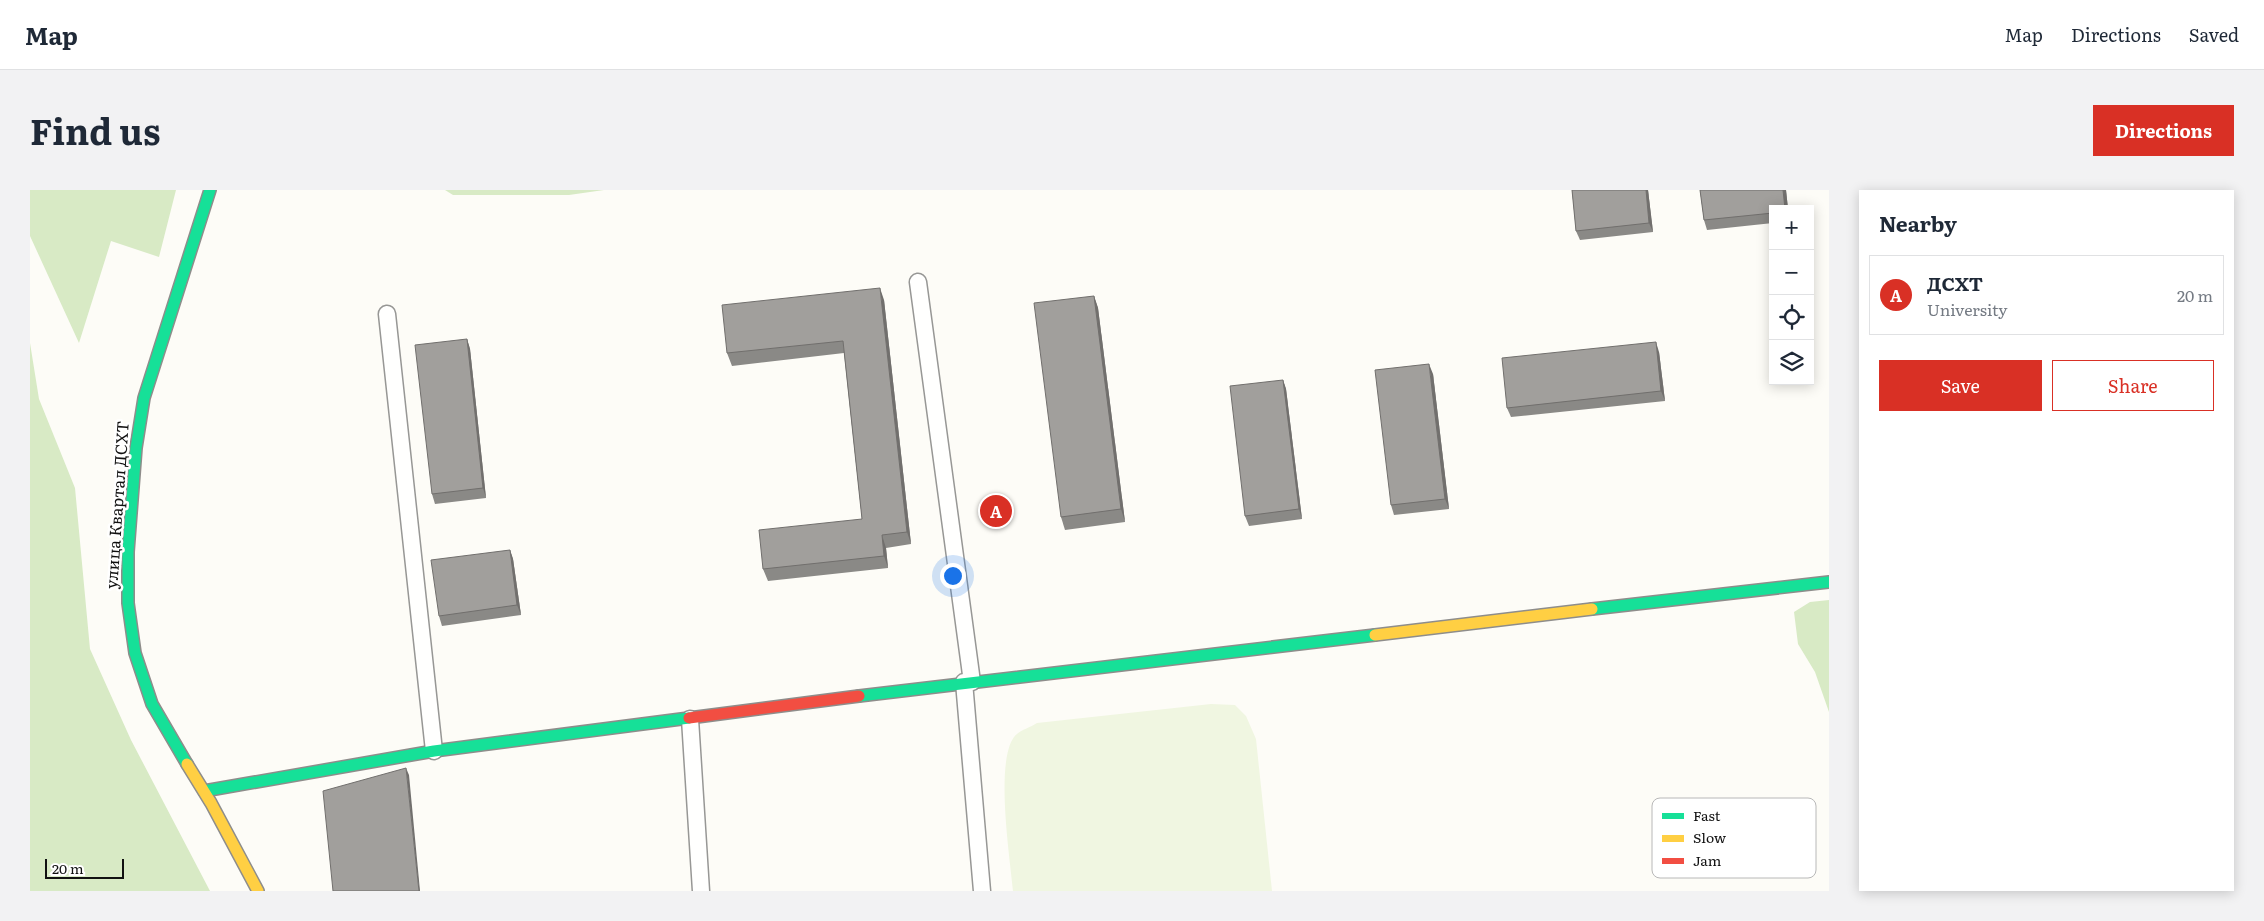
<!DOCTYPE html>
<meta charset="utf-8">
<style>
:root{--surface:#fff;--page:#f2f2f3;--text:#1f2937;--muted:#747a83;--line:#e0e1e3;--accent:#d93025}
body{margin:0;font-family:Literata,serif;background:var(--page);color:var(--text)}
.controls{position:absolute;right:15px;top:15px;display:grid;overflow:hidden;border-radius:0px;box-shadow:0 2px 12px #0003}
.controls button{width:45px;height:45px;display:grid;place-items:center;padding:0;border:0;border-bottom:1px solid var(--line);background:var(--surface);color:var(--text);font:25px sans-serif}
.scale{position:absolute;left:15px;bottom:12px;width:79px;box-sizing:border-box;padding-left:5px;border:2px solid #111;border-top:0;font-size:14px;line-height:18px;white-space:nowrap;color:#111;-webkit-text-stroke:4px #fff;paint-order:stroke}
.you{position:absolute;left:922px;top:385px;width:18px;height:18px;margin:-12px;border:4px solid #fff;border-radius:50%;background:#1a73e8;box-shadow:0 0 0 8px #1a73e833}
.badge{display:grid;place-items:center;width:32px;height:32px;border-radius:50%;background:var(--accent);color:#fff;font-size:16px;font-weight:700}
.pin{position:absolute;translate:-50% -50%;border:2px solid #fff;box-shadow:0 1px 5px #0006}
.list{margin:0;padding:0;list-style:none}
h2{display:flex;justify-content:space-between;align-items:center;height:65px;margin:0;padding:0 20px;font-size:21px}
h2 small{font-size:16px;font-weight:400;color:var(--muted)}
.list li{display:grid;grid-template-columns:32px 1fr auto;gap:15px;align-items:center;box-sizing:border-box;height:80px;margin:0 10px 10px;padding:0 10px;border:1px solid var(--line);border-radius:0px}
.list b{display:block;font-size:19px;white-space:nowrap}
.list p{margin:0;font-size:16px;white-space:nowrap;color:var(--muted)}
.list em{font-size:16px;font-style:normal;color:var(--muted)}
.actions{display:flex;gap:10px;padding:15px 20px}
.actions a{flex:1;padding:11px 0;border:1px solid var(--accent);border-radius:0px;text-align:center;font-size:18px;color:var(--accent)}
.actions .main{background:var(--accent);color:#fff}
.icon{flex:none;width:28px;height:28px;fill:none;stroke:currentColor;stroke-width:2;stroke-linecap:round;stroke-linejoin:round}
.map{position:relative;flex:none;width:1799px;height:701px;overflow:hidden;border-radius:0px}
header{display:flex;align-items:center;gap:30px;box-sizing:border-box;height:70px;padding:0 25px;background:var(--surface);border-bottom:1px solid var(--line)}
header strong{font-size:24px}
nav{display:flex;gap:28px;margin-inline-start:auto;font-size:18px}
.intro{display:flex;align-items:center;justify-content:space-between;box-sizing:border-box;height:120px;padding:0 30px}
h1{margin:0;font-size:35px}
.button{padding:12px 22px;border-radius:0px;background:var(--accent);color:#fff;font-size:18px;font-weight:700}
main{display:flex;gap:30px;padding:0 30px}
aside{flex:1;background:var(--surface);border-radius:0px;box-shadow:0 2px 12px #0003}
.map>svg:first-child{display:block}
.forest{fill:#d8eac5}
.pitch{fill:#f0f6e1}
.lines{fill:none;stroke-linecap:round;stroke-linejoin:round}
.lane-casing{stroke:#979795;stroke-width:19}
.fast-casing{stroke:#8e8d8b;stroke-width:14}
.slow-casing{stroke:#8e8d8b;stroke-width:14}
.jam-casing{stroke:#8e8d8b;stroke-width:14}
.lane{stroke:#fffffe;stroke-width:16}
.fast{stroke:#16e098;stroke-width:11}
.slow{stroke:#ffcf43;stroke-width:11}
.jam{stroke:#f24e42;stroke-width:11}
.wall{fill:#8a8986}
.shaded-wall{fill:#716f6d}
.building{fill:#a19f9c;stroke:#716f6d}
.labels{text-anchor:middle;stroke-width:5;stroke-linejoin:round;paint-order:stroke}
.street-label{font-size:16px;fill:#111;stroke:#fff}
.key{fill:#fff;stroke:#b8b8b8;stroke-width:1}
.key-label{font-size:14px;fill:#111}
</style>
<header>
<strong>Map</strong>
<nav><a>Map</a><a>Directions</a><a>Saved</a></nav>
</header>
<div class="intro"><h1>Find us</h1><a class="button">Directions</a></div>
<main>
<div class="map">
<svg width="1799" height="701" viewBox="0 0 1799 701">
<rect width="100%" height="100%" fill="#fdfcf7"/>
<g class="forest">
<polygon points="0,0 146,0 129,67 81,51 49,153 0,46"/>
<polygon points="415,0 574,0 539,5 423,5"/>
<polygon points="0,153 9,209 45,298 60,459 101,550 180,701 0,701"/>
<polygon points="1799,410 1799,522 1785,482 1768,454 1764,422 1780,412"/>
</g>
<path class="pitch" d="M1181,514l24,1 11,11 10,23 16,152h-259c-3,-33 -18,-128 1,-154 4,-6 17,-10 23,-14z"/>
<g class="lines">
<defs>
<g id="lane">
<polyline points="888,92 942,492"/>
<polyline points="357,124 404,561"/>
<polyline points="934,492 952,701"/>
<polyline points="660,529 671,701"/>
</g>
<g id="fast">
<polyline points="1562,419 1799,392"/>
<polyline points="829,506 1345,445"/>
<polyline points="157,574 122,514 105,463 98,413 98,362 106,258 114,208 180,0"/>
<polyline points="174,601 404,561 659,528"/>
</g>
<g id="slow">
<polyline points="1345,445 1562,419"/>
<polyline points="157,574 181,613 228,701"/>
</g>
<polyline id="jam" points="659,528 829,506"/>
</defs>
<use href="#lane" class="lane-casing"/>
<use href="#fast" class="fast-casing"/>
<use href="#slow" class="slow-casing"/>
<use href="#jam" class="jam-casing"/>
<use href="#lane" class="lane"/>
<use href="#fast" class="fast"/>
<use href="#slow" class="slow"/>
<use href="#jam" class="jam"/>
</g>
<g class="wall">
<polygon points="1542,0 1618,0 1623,42 1550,50 1546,41"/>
<polygon points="1670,0 1756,0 1758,19 1743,19 1743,33 1677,40 1674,30"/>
<polygon points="1064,106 1068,118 1095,332 1035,340 1031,327"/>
<polygon points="854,110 881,354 856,358 858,378 738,391 733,379 832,329 814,163 702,176 697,163"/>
<polygon points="437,149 440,159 456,308 405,314 402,304"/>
<polygon points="1629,162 1635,211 1481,227 1477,218"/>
<polygon points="1403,184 1419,319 1364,325 1361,315"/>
<polygon points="1253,190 1256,199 1272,329 1219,336 1215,326"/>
<polygon points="480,360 483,369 491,425 412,436 409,426"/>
</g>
<g class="shaded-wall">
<polygon points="1616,0 1618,0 1623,42 1619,33"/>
<polygon points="1753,0 1756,0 1758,19 1755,19"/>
<polygon points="850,98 854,110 881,354 877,342"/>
<polygon points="1064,106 1068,118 1095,332 1091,319"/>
<polygon points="437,149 440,159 456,308 453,298"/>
<polygon points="1626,152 1629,162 1635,211 1631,201"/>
<polygon points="1399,174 1403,184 1419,319 1415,309"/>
<polygon points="1253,190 1256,199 1272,329 1269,319"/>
<polygon points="852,345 856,358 858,378 854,366"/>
<polygon points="480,360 483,369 491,425 487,415"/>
<polygon points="376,578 379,585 390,701 389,701"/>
</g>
<g class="building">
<polygon points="1542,0 1616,0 1619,33 1546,41"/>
<polygon points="1670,0 1753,0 1755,19 1743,19 1743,23 1674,30"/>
<polygon points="850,98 877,342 852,345 854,366 733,379 729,340 832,329 813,151 697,163 692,115"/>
<polygon points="1064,106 1091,319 1031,327 1004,113"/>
<polygon points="437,149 453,298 402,304 385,155"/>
<polygon points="1626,152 1631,201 1477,218 1472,168"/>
<polygon points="1399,174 1415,309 1361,315 1345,180"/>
<polygon points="1253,190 1269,319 1215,326 1200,196"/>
<polygon points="480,360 487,415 409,426 401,370"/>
<polygon points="376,578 389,701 303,701 293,601"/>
</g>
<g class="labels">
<g class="street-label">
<text transform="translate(87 315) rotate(-86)" y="6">улица Квартал ДСХТ</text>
</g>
</g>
<rect x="1622" y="608" width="164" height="80" rx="8" class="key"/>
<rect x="1632" y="623" width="22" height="6" fill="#16e098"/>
<rect x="1632" y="645" width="22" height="7" fill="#ffcf43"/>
<rect x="1632" y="668" width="22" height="6" fill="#f24e42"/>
<g class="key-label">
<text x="1663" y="631">Fast</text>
<text x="1663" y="653">Slow</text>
<text x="1663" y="676">Jam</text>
</g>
</svg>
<div class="controls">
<button>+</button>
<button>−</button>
<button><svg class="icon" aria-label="locate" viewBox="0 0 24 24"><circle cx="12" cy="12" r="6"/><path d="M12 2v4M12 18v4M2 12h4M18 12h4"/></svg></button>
<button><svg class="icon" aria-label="layers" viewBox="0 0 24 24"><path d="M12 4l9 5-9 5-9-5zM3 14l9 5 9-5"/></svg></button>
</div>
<div class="scale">20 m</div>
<div class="you"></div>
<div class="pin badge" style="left:966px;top:321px">A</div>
</div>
<aside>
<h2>Nearby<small></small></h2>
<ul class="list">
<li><span class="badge">A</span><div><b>ДСХТ</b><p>University</p></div><em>20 m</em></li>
</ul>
<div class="actions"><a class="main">Save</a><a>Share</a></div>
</aside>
</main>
